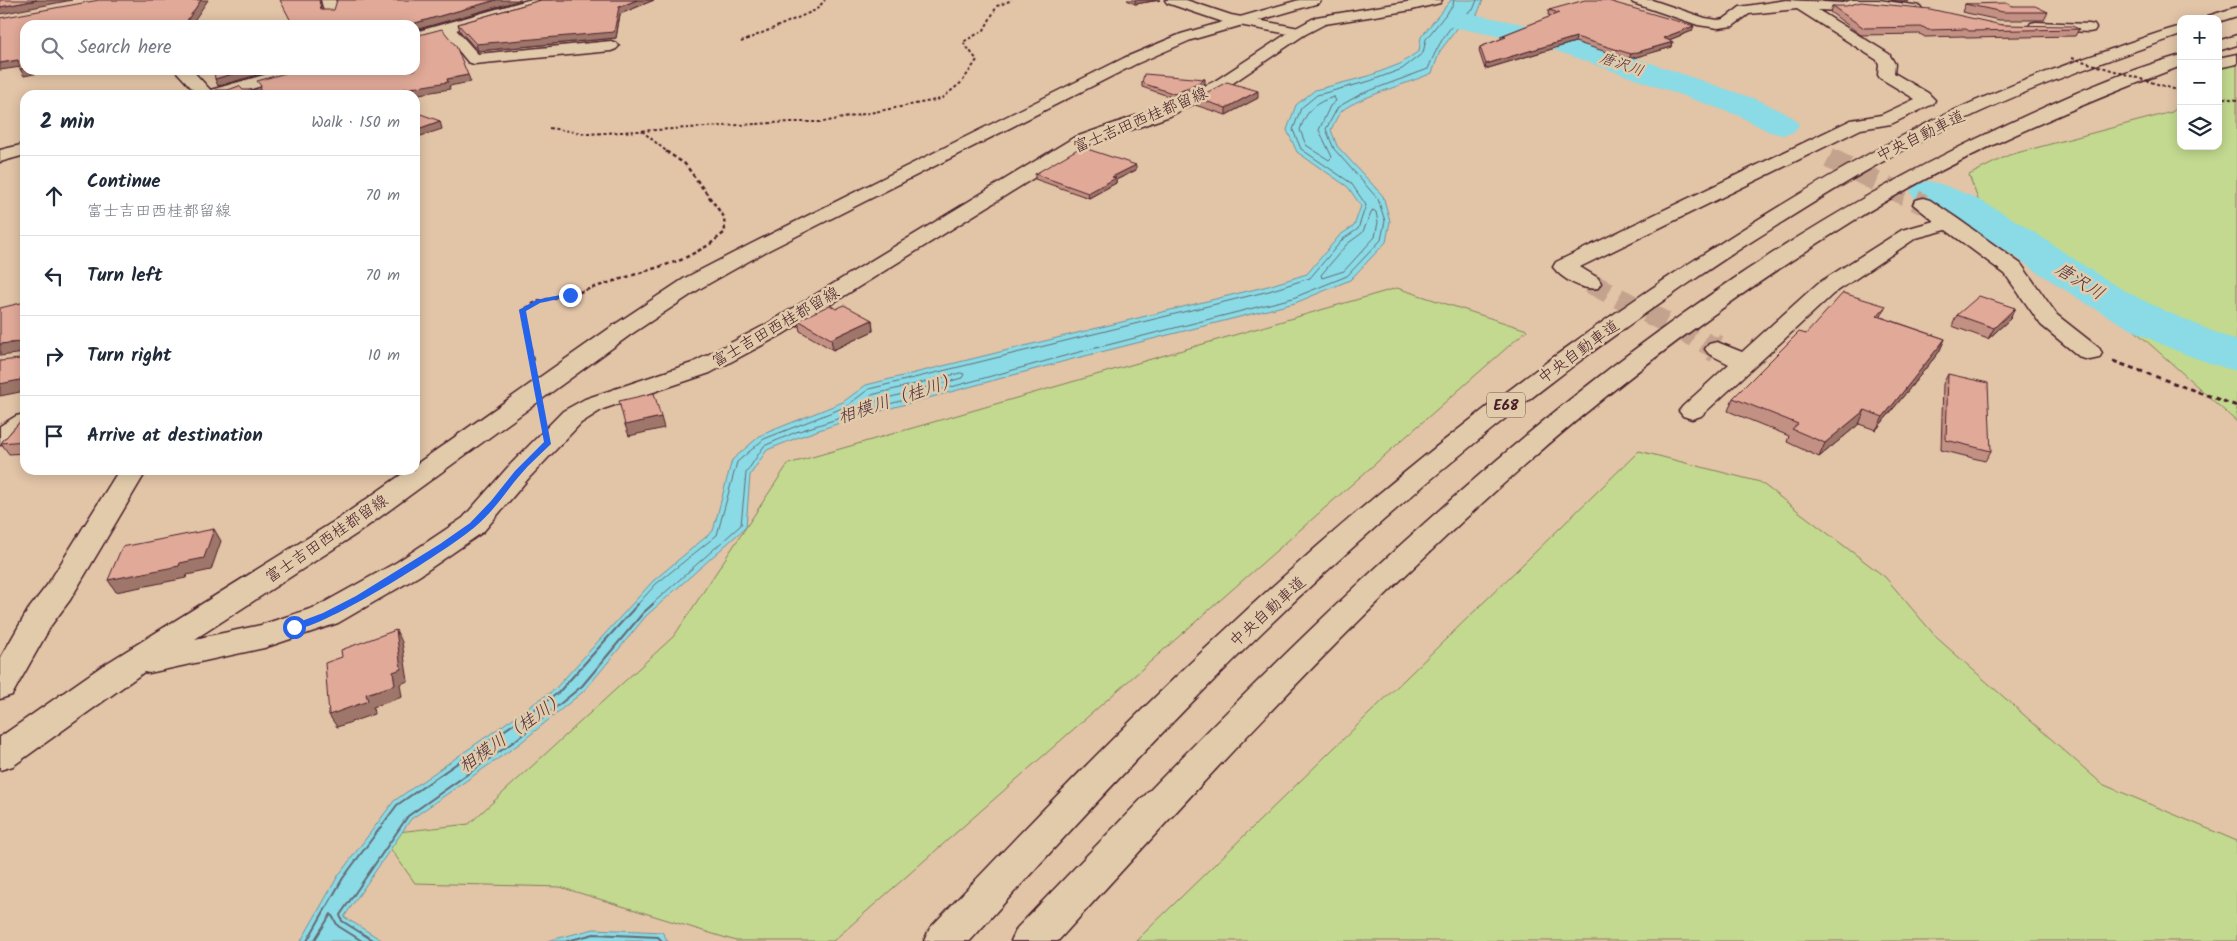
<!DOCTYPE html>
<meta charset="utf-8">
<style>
:root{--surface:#fff;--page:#f6f6f7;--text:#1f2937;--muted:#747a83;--line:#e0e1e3}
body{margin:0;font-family:Kalam,"Klee One",sans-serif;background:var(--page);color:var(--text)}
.controls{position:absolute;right:15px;top:15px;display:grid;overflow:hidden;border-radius:10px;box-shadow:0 2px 12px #0003}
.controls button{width:45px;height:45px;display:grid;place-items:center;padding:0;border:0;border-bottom:1px solid var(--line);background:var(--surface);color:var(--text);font:25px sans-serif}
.stop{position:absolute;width:15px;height:15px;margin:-11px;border:4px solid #2563eb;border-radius:50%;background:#fff}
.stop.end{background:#2563eb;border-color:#fff;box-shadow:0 1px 5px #0008}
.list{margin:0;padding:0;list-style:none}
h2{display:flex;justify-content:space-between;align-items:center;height:65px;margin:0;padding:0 20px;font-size:21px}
h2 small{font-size:16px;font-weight:400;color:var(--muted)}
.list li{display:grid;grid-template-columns:32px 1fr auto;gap:15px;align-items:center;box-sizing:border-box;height:80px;padding:0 20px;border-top:1px solid var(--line)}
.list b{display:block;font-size:19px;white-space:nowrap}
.list p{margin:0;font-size:16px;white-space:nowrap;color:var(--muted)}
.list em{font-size:16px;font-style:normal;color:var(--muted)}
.icon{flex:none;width:28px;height:28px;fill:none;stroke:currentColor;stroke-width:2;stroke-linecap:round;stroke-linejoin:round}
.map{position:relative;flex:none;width:2237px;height:941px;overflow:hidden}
.search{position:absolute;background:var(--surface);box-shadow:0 2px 12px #0003;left:20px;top:20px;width:400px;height:55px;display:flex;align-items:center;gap:12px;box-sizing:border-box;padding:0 18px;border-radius:15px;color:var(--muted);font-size:19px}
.panel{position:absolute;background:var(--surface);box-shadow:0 2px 12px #0003;left:20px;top:90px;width:400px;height:385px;border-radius:15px}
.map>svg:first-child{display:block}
.green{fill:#c2d98f;stroke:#867c5d}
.water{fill:#8adbe5;stroke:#70909b}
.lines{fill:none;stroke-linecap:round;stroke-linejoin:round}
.shore-far1{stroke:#646a75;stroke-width:1}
.shore{stroke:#646a75;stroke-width:2}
.river{fill:#8adbe5;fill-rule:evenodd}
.minor-tunnel-far1{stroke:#c4a38e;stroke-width:21;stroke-dasharray:21 11;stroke-linecap:butt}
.minor-tunnel{stroke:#c4a38e;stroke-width:28;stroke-dasharray:28 14;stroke-linecap:butt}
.minor-casing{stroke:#4a1f2b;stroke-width:3}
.major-casing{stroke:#4a1f2b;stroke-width:3}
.highway-casing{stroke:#4a1f2b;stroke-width:3}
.path-far2{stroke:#4a1f2b;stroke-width:2;stroke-dasharray:3 2.5;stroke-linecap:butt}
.path-far1{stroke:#4a1f2b;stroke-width:2.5;stroke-dasharray:4 3;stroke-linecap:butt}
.path{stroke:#4a1f2b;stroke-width:3;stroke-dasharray:5 4;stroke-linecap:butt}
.minor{fill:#e2cbab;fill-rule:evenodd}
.major{fill:#e2cbab;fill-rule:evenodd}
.highway{fill:#e2cbab;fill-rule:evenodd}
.path-bridge{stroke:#4a1f2b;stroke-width:2;stroke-dasharray:3 2.5;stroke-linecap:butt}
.wall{fill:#c29183;stroke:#4a1f2b}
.shaded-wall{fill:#9e766a;stroke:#4a1f2b}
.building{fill:#e1a998;stroke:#4a1f2b}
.route{fill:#2563eb}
.labels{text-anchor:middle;stroke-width:5;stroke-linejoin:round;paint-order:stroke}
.far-water-label{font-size:15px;font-style:italic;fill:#50323e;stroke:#e2cbab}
.shield{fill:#e2cbab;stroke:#785351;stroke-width:1}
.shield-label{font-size:15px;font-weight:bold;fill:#4a1f2b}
.street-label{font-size:16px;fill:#4a1f2b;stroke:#e2cbab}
.water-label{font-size:18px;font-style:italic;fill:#50323e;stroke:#e2cbab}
</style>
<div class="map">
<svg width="2237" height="941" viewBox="0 0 2237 941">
<rect width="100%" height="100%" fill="#e2c4a7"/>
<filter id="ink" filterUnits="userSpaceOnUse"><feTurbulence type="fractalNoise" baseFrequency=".02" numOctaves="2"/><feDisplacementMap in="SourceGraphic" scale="10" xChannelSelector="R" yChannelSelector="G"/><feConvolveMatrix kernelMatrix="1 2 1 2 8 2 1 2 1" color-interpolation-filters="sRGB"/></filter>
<g filter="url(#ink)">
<g class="green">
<polygon points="2237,55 2237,422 2132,328 1979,202 1969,175 2009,155 2172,112 2181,104 2181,146 2218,146 2218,71"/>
<polygon points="1397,288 1527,330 833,941 736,941 560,887 415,883 380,834 469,824 674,636 788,464"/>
<polygon points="1639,451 1760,482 1885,577 1937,638 2102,784 2237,841 2237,941 1136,941"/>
</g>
<g class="water">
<path d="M1451,0h32l-6,15 -12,3 -25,33 -8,22c-19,9 -83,27 -92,40 -4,5 -7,12 -9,17l6,16 46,50 7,25 -4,21 -36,38 -55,23 -226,57 -215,58 -55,19 -32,13 -17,25 -4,52 -100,89 -61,74 -66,54 -108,75 -67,98 39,24h-82l37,-65 56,-75 161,-112 98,-108 60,-50 19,-71 29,-25 82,-33 23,-17 402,-99 39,-12 33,-39 14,-9 7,-20 -13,-19 -51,-35 -10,-22 9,-25 19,-15 54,-14 31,-12 19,-13 2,-14z"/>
<polygon points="594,929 662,932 668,941 547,941"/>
</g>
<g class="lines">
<g class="shore-far1">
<path d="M1334,97l2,4 -6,5 -11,24 13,27 -3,3 -23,-15 -6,-15c6,-19 15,-28 34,-33z"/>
<polygon points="1373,210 1376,212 1378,222 1375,237 1344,271 1322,278 1321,275 1347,244 1362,233"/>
<polygon points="961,373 964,374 962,378 869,403 866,401 872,395"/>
<polyline points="637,605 656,584 717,535 737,462 764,439 845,407 869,389 1269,291 1310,278 1343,239 1358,229 1366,205 1351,183 1301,149 1293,130 1301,108 1317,95 1370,81 1402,69 1423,53 1426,39 1453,5 1454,0"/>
<path d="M651,605l90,-80 5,-52 18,-27 32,-14 57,-18 215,-59 225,-57 54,-22 34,-36 4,-19 -7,-22 -44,-50 -8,-20 12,-22 23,-13 67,-25c9,-22 22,-49 45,-59l4,-10"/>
</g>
<g class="shore">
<polyline points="307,941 343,878 397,805 558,693 638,604"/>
<polyline points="314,941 331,914 338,926 362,941"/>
<polyline points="374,941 342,921 340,915 408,816 516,740 582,686 643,613 653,604"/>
<polyline points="567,941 594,934 658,937 662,941"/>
</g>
<g class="river">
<polygon points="1458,11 1557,31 1761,101 1794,118 1799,125 1794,132 1782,135 1770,132 1737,115 1540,45 1448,26 1444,20 1448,14"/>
<path d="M1929,181c62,15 122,65 176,98 42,26 87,44 132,62v30c-105,-26 -189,-95 -279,-151 -16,-10 -37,-12 -48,-28l5,-8z"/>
</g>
<g class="minor-tunnel-far1">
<polyline points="1829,158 1923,204"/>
<polyline points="1590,283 1715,348"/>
</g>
<polyline class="minor-tunnel" points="1713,347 1717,349"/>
<defs>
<g id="minor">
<polygon points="321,0 335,0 338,6 335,15 325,15"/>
<polygon points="1165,0 1186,0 1231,15 1299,28 1304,29 1306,32 1304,35 1299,36 1223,22 1167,3"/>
<path d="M1631,0h21l53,18 13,2 6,-1 16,-12 46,-7 56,3 10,-3h27l41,6 2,3 -2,3 -5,1 -46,-6h-11l-15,4 -25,-1 71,44 6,10 -1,9 34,20 7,7 -2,4 -42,20 -30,5 -281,138 18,11 3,5 -3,5c-15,3 -36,-9 -45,-21l3,-5 295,-142 30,-5 34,-16 -35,-21 -2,-3 1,-11 -2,-4 -80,-51 -48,5 -16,12 -15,2 -20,-3 -65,-22z"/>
<polygon points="2036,22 2089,24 2094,25 2096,28 2094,31 2089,32 2031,29 2029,26 2031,23"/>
<polygon points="447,24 452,25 478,54 611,41 616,43 619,46 616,49 611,51 474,64 468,62 440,28 442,25"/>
<polygon points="2237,54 2237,64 2218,68 2218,58"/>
<polygon points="175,70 192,70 215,95 198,95"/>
<polygon points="1923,198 1930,200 1958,219 2021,264 2057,315 2099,348 2102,353 2099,358 2090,360 2081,358 2041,325 2005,274 1946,230 1916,238 1833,294 1701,416 1692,419 1683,416 1679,411 1683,406 1729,364 1709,354 1705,349 1709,344 1717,342 1742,352 1817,284 1902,230 1934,221 1913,204 1916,200"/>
<polygon points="25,414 25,433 9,443 0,445 0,426 16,416"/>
<polygon points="119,470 147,470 70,600 52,624 12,695 0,699 0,659 28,610 48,584"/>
</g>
<polygon id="major" points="1299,0 1321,0 1319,3 1191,40 1136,64 765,252 701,288 630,335 358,533 195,639 261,625 316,607 397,562 463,518 508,467 563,411 585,399 692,363 767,324 1073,138 1158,108 1215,81 1294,29 1316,17 1419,0 1442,0 1440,3 1412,10 1325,24 1304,35 1227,87 1170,116 1085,146 783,334 710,373 603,409 581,423 528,479 483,532 419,576 338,623 264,648 149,673 144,672 13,766 0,770 0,737 99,668 338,519 408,470 415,470 415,465 614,325 685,278 751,244 1124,58 1181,34"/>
<g id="highway">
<polygon points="528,0 550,0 548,3 415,42 415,32"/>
<polygon points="2237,7 2237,16 2218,22 2218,19 2206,19 2208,16"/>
<path d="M2181,26v9c-75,26 -151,52 -222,87 -74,35 -144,79 -213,123 -180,117 -349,254 -502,405 -94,93 -185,192 -274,291h-46l6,-13c95,-100 191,-201 292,-295 158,-149 330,-284 513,-399 68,-43 138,-85 211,-120 52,-24 106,-45 160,-63 25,-9 50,-18 75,-25z"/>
<polygon points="2237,35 2237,45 2218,51 2218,41"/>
<path d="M2181,55v11c-117,45 -233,94 -339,162 -114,72 -223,153 -324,243 -164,145 -313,308 -460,470h-47l6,-13c286,-298 581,-607 959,-789 66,-31 134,-64 205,-84z"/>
<polygon points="282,70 308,70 306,73 231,95 205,95 207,91"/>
<polygon points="25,144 25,155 0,162 0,150"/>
</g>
</defs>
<use href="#minor" class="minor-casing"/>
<use href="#major" class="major-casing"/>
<use href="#highway" class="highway-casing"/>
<g class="path-far2">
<polyline points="741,42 816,10 825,0"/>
<polyline points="2177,90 2181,91"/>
<polyline points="2218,97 2237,100"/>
<polyline points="549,128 588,134 790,122 823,122 941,99 962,82 977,60 963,42 984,30 997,6 1012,0"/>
<polyline points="642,131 666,151"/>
</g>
<polyline class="path-far1" points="530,348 523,310 538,301 570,295 681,260 709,245 725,232 724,217 685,164 664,150"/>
<g class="path">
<polyline points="530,347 533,363"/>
<polyline points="2113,361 2237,406"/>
</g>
<use href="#minor" class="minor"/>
<use href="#major" class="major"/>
<use href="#highway" class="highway"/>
<polyline class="path-bridge" points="2072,58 2177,90"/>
</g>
<g class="wall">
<polygon points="541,0 654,0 620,14 616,38 478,51 460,31 458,24"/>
<polygon points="1127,0 1160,0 1135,4"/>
<polygon points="1823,0 1846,0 1843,1"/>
<polygon points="1888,0 1909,0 1908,2"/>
<polygon points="1965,4 2012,6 2048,12 2044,20 1999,20 1962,12"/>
<polygon points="1832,6 2002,25 2079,29 2075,36 1966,38 1963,36 1925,37 1920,34 1861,35 1830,12"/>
<polygon points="1549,10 1692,31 1669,40 1673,42 1672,47 1629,59 1575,42 1485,69 1479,51 1480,47 1501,39 1501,36 1552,16 1548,15"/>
<polygon points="1142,83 1205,84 1174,98 1142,87"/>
<polygon points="1196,98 1258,98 1226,115 1195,105"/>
<polygon points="1136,170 1116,180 1116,183 1089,198 1035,179 1035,174"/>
<polygon points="2015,308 2010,319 1988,339 1952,326 1957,315"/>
<polygon points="836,309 872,320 873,331 833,350 800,331 798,320"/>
<polygon points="1881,317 1945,339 1939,352 1876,430 1859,424 1819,457 1787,442 1789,436 1728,411 1733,398 1806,334"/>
<polygon points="1948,374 1991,451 1985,461 1941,450 1943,384"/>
<polygon points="25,416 25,453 9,454 1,443"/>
</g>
<g class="shaded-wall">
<polygon points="37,0 72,0 0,14 0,7"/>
<polygon points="201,0 208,0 191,25 184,25"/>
<polygon points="496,0 521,0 415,30 415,25 412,25 412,24"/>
<polygon points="637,0 654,0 620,14 616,38 478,51 476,44 619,7"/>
<polygon points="1135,0 1160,0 1135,4"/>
<polygon points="1694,26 1692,31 1661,43 1663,38"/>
<polygon points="1576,37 1575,42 1485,69 1486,64"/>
<polygon points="1673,42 1672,47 1629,59 1631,54"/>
<polygon points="18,60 21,67 0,70 0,63"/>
<polygon points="25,68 25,70 54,70 24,76 20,69"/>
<polygon points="246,70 275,70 218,86 215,79"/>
<polygon points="468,75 471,82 449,86 450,89 413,95 368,95 447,79"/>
<polygon points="1205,79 1205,84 1174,98 1175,94"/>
<polygon points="1258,91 1258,98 1226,115 1226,108"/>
<polygon points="440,121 442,129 415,138 415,130"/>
<polygon points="1136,165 1136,170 1116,180 1116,183 1089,198 1088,193 1112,177"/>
<polygon points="1886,306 1880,319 1877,316"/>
<polygon points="2015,308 2010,319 1988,339 1994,328"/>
<polygon points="872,320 873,331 833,350 831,339"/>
<polygon points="1945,339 1939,352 1876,430 1883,417"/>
<polygon points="20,342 25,353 0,356 0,344"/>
<polygon points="25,369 25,391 0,396 0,384"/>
<polygon points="1865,410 1859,424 1819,457 1825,443"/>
<polygon points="661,417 664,428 629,436 625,425"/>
<polygon points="214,529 221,541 211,570 187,575 186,578 116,592 108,580"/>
<polygon points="396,630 402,642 408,681 400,684 402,697 373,707 374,714 337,727 329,715 366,694 393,672"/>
</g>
<g class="building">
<polygon points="0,0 37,0 0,7"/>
<polygon points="99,0 201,0 184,25 25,25 25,68 20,69 18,60 0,63 0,18"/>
<polygon points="280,0 319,0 321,10 334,10 337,0 496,0 412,24 412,25 293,25"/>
<polygon points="541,0 637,0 619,7 614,32 476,44 458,24"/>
<polygon points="1585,0 1605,0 1694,26 1663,38 1673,42 1631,54 1576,37 1486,64 1480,47 1506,37 1501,36 1559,13 1549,10"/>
<polygon points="1861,2 1930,9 2002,25 2072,26 2079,29 1969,31 1966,29 1928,30 1923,27 1864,28 1832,6 1846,6"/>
<polygon points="2006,3 2012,6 2035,6 2048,12 2003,12 1965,4"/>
<polygon points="442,29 456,46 468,75 447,79 448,82 368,95 369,95 217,95 216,90 228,90 239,86 243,90 260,90 261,86 257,81 296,70 415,70 415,36"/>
<polygon points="214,70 246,70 215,79"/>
<polygon points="1144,74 1205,79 1175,94 1142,83"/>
<polygon points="1227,82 1258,91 1226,108 1196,98"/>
<polygon points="415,112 440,121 415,130"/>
<polygon points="1081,147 1136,165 1112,177 1116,178 1088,193 1035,174"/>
<polygon points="1843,293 1886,306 1877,316 1945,339 1883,417 1865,410 1825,443 1792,429 1798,424 1733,398 1799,332 1806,334"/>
<polygon points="1979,296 2015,308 1994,328 1957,315"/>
<polygon points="25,302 25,369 20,380 0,384 0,361 20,359 20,342 0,344 0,308"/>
<polygon points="830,305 836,309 844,305 872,320 831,339 798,320"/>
<polygon points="1948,374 1988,383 1991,451 1946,440"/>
<polygon points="654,393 661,417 625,425 619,401"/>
<polygon points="25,416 25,441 1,443"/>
<polygon points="214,529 204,558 180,563 179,566 108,580 122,547"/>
<polygon points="396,630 401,669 393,672 395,685 366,694 368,701 329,715 325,663 342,657 341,650"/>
</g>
</g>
<path class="route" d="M570,293l3,2 -1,1 -32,7 -14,8 25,133c-10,10 -21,19 -30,30 -15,17 -27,37 -45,52 -22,20 -161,109 -185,103v-4l32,-12 33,-17 84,-52 30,-21 21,-22 24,-30 29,-29 -25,-132 17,-10z"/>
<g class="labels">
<g class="far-water-label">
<text transform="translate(1622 64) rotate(19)" y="5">唐沢川</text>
</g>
<rect class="shield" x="1487" y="392.5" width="38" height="25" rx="4"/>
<g class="shield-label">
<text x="1506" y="410">E68</text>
</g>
<g class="street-label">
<text transform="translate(1140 119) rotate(-23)" y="6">富士吉田西桂都留線</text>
<text transform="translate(1920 135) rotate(-26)" y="6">中央自動車道</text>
<text transform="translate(775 326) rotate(-30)" y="6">富士吉田西桂都留線</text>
<text transform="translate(1578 351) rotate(-36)" y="6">中央自動車道</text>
<text transform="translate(326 538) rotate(-34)" y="6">富士吉田西桂都留線</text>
<text transform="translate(1267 611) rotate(-42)" y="6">中央自動車道</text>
</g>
<g class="water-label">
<text transform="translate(2080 281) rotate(32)" y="6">唐沢川</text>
<text transform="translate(898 398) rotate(-18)" y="6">相模川（桂川）</text>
<text transform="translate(512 732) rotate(-35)" y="6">相模川（桂川）</text>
</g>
</g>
</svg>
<div class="controls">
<button>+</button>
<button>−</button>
<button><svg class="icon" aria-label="layers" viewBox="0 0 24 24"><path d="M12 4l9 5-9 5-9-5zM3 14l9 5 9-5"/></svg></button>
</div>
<div class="stop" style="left:294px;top:627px"></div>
<div class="stop end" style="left:570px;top:295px"></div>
<div class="search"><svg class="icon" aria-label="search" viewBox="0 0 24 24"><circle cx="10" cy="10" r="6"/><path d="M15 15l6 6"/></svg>Search here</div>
<section class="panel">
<h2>2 min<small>Walk · 150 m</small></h2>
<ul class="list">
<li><svg class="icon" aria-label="ahead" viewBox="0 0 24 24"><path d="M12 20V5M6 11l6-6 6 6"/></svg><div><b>Continue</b><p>富士吉田西桂都留線</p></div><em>70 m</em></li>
<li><svg class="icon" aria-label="left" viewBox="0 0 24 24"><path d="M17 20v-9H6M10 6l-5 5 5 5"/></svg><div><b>Turn left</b></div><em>70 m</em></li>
<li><svg class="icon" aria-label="right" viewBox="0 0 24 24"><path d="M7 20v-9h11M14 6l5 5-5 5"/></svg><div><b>Turn right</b></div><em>10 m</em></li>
<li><svg class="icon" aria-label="arrive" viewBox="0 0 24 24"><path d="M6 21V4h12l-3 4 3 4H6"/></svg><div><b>Arrive at destination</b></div></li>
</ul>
</section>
</div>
